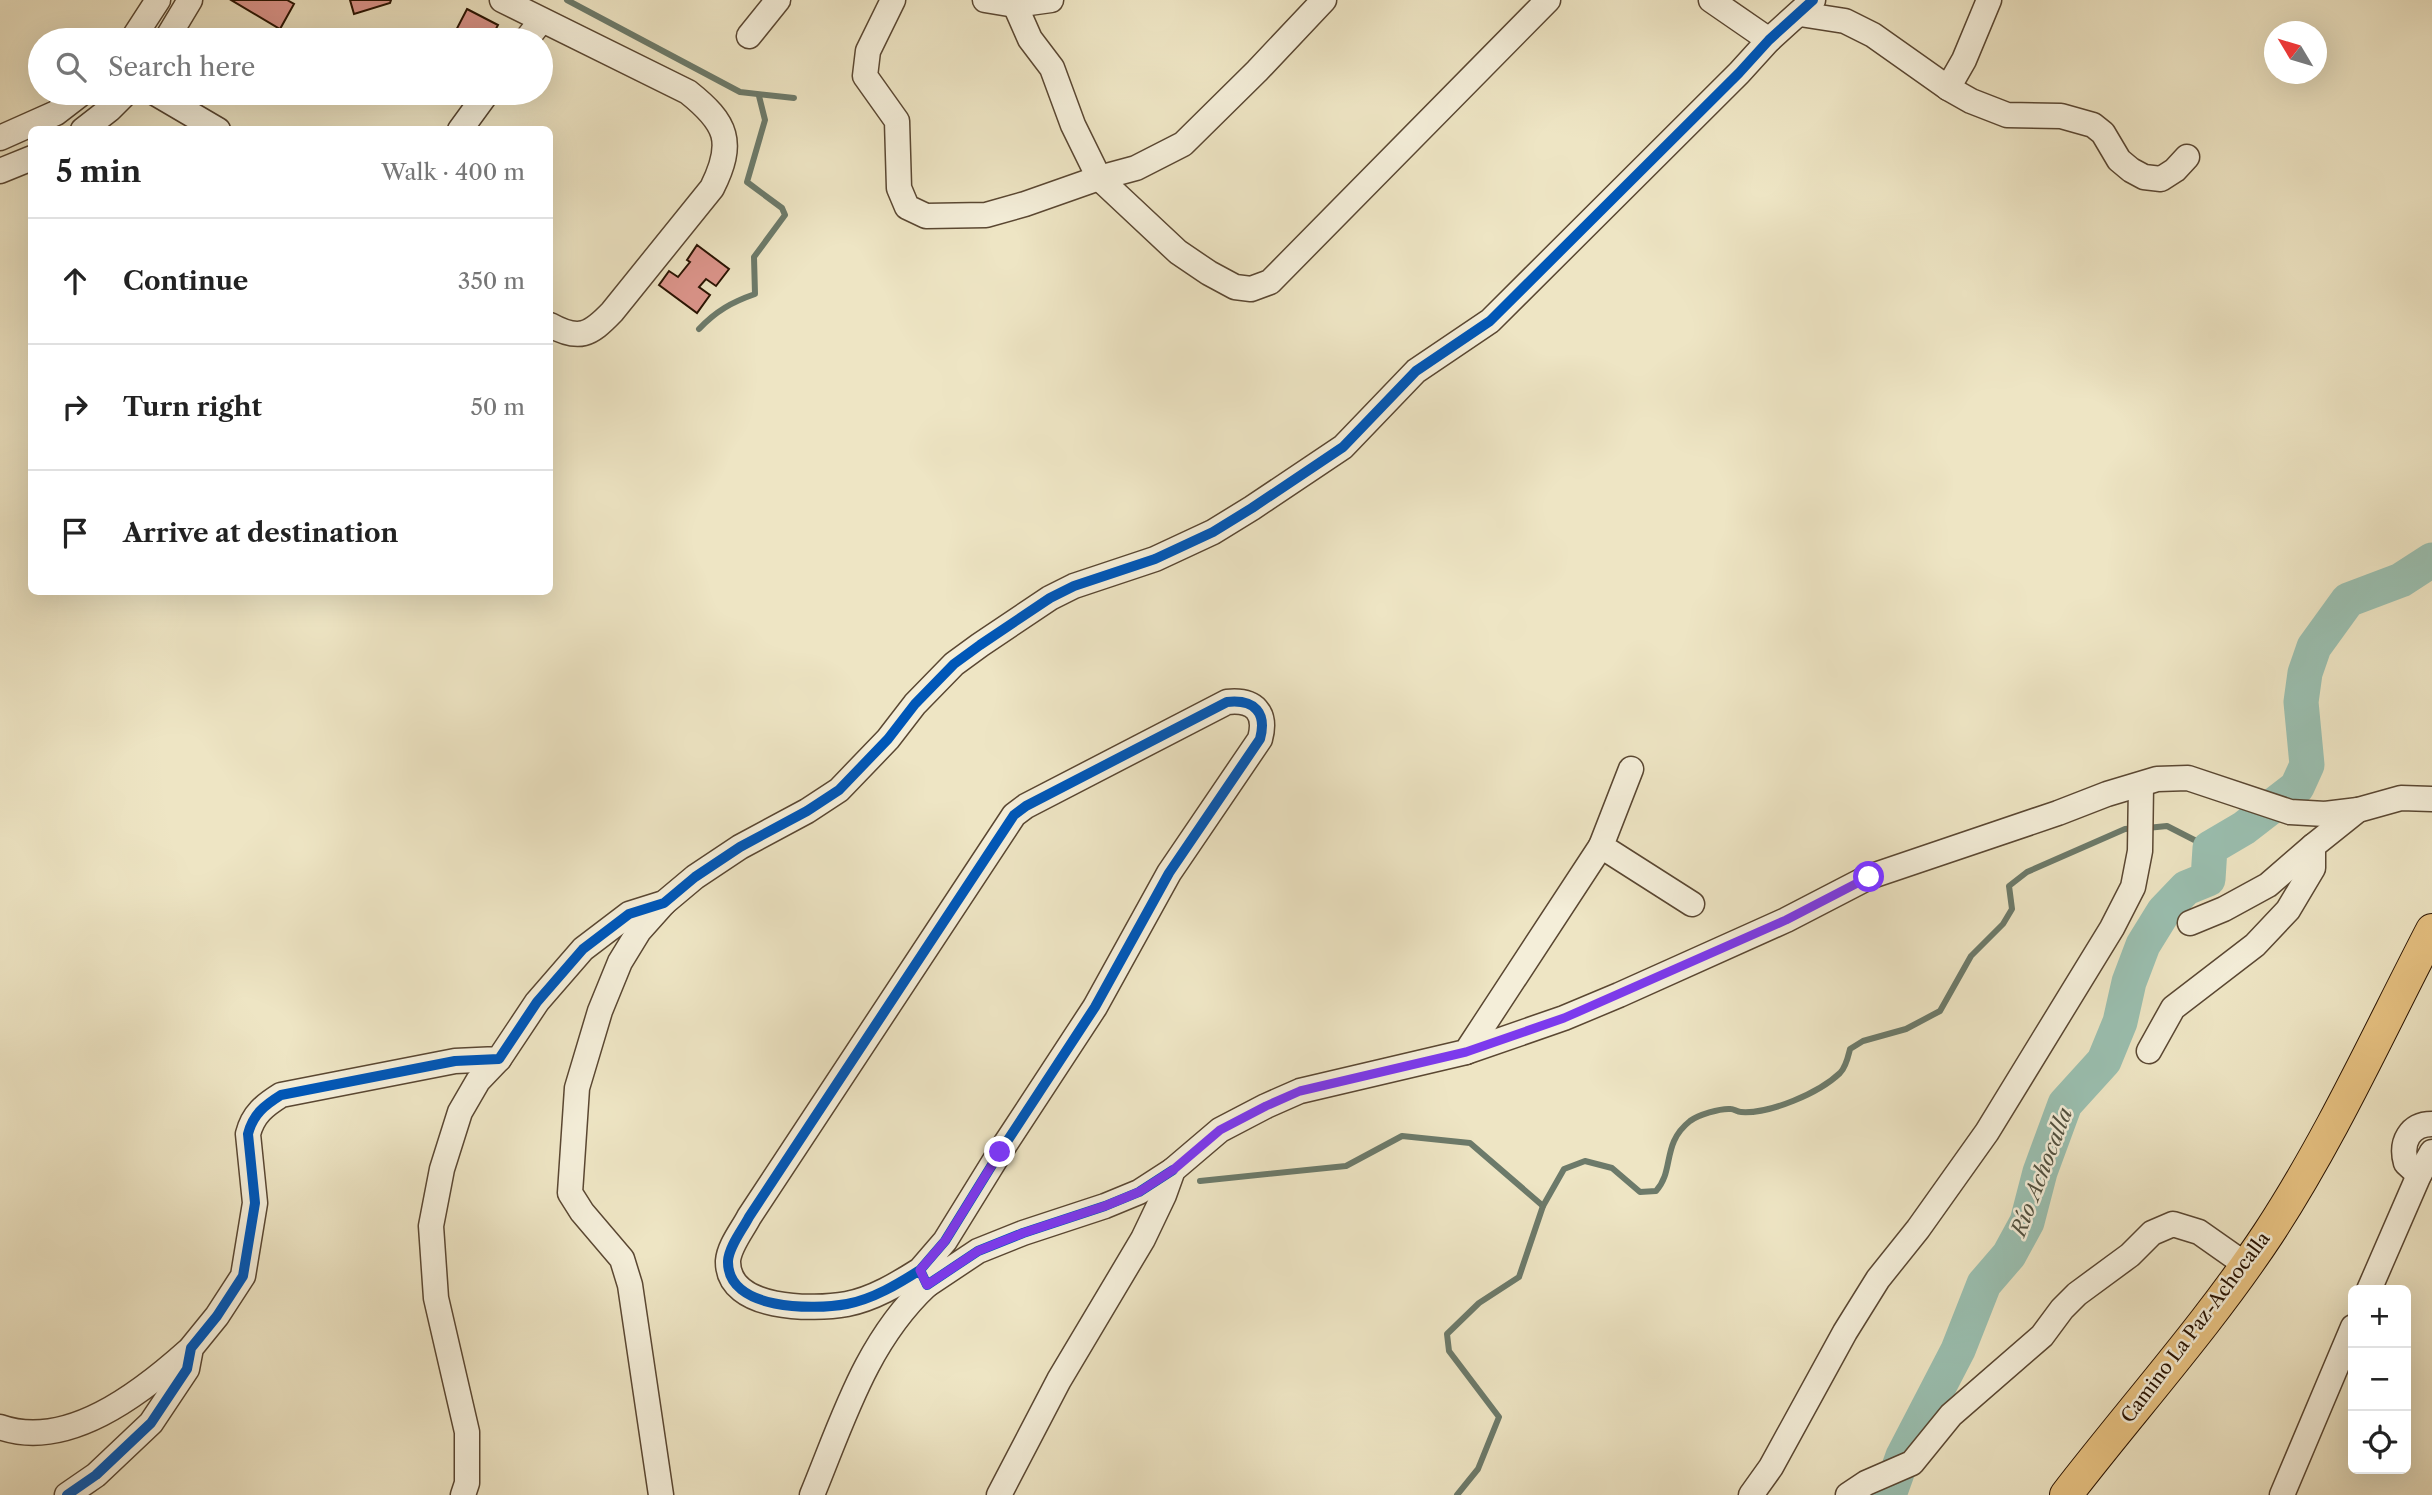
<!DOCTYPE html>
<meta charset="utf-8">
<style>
:root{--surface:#fff;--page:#f6f6f6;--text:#222;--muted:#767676;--line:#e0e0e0}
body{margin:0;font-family:"Libre Caslon Text",serif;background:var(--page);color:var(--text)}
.controls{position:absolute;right:21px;bottom:21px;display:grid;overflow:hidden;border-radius:10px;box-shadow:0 7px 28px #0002}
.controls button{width:63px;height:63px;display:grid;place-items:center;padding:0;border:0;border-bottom:2px solid var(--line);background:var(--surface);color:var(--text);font:35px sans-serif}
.compass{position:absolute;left:2264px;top:21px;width:63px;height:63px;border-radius:50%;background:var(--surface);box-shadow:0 7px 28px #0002;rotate:308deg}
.stop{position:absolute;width:21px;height:21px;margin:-16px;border:5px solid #7c3aed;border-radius:50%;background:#fff}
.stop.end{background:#7c3aed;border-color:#fff;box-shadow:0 2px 7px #0008}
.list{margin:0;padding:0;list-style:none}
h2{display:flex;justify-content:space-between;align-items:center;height:91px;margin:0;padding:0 28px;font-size:30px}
h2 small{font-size:23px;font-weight:400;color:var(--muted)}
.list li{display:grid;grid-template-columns:46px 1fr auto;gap:21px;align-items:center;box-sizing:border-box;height:126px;padding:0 28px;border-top:2px solid var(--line)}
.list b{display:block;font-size:26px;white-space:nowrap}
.list em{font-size:23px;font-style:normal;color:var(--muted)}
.icon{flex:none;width:38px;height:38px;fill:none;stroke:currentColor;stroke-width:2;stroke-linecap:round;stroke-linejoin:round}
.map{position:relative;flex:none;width:2432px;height:1495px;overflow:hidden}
.search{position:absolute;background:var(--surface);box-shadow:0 7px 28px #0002;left:28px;top:28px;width:525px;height:77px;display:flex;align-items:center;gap:18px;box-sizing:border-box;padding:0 24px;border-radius:38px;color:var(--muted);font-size:26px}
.panel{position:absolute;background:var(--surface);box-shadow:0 7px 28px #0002;left:28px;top:126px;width:525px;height:469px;border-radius:10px}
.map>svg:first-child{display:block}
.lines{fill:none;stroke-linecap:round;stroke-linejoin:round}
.stream{stroke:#6c7a6a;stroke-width:6}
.river{stroke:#9abfb0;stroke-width:35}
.building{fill:#dd958c;stroke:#281201;stroke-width:2}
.minor-casing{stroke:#5a4732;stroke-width:27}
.major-casing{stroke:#281201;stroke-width:34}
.minor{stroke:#f4eed9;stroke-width:24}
.major{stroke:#e7c282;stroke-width:32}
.cycleway-casing{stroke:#f4eed9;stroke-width:15}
.cycleway{stroke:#0057b8;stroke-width:10}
.route{stroke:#7c3aed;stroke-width:9}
.labels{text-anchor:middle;stroke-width:5;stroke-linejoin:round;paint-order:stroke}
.street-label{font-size:19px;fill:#281201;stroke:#f4eed9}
.water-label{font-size:21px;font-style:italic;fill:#504f3e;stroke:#f4eed9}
</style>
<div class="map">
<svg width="2432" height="1495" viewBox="0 0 2432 1495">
<rect width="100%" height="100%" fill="#eee5c4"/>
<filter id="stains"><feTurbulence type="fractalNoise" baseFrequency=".00286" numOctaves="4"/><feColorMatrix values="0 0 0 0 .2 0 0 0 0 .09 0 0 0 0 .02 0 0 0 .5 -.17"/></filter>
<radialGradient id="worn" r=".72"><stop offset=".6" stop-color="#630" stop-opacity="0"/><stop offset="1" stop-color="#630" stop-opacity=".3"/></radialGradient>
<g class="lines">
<g class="stream">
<polyline points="567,0 740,92 794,98"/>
<path d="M699,329c17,-18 33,-27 56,-35l-1,-37 31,-42 -3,-7 -35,-26 18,-62 -6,-24"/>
<polyline points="2147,828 2167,826 2210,848"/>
<polyline points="1200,1181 1346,1166 1402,1136 1470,1143 1543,1206"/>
<path d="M1457,1495l21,-26 21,-52 -50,-66 -2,-17 32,-31 40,-26 24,-71 21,-37 21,-8 27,7 28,24 16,-1c19,-21 5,-47 34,-70 8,-6 30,-13 41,-12 3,0 6,3 10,3 29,2 78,-19 99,-39 6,-6 8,-16 10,-24l13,-8 43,-12 34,-18 31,-55 32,-32 9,-15 -3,-23 18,-14 98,-43 12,-1"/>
</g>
<polyline class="river" points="1889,1495 1903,1456 1958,1350 1984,1284 2009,1255 2027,1222 2040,1172 2065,1104 2104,1061 2120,1022 2129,982 2143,945 2164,911 2186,888 2208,879 2210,848 2244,828 2297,787 2307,765 2301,702 2305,673 2314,647 2348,600 2401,580 2432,560"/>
</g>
<g class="building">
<polygon points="231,0 287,0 294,4 280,29"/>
<polygon points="350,0 391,0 390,3 354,14"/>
<polygon points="467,9 498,25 490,40 451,40"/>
<polygon points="697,245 729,269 716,286 706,279 699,287 710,295 697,313 659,285 669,271 678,277 690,262 687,260"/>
</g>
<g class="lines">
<defs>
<g id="minor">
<path d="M502,0l186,92c39,31 47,50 24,96l-100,124c-22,23 -33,29 -62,13"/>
<polyline points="893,0 868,51 865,76 897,121 899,188 907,207 926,216 986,215 1025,204 1099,178 1136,168 1183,144 1257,71 1324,0"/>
<polyline points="985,0 1015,5 1051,0"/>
<polyline points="1711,0 1769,40"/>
<polyline points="1015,5 1030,39 1052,68 1073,125 1099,178 1178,252 1209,273 1235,287 1251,289 1270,282 1548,0"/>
<polyline points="1800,14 1845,21 1873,35 1948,88 1971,101 2007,115 2061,116 2093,125 2103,133 2119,160 2131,170 2144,177 2161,179 2175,170 2187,157"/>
<polyline points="749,36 778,0"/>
<polyline points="132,40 158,0"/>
<polyline points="166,40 190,0"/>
<polyline points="526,40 541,21"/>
<polyline points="1948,88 1964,60 1989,0"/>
<polyline points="155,93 218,130"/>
<polyline points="83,130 110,109 126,93"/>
<polyline points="460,130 487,93"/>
<polyline points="0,138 56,113 82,93"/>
<polyline points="0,171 32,158"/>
<polyline points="1631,769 1601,846 1692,904"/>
<polyline points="2190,923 2224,909 2268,885 2313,846"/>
<polyline points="2149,1051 2173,1008 2255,945 2288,910 2313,868 2313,846 2358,810 2401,798 2432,799"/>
<polyline points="1466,1052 1564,1018 1619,995 1786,920 1869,877 2058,813 2107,794 2157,779 2188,778 2290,812 2325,814 2358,810"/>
<path d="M2419,1175l-13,-12c-6,-21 4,-39 26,-39"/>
<path d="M920,1270c-22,14 -47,29 -73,34 -33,6 -120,7 -119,-43 1,-15 15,-32 21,-44l265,-402 12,-9 201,-104c28,-3 40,11 33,37l-91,134 -74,134 -95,145 -55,89 -25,29 7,15 51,-34 45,-18 82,-27 34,-14 34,-22"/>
<polyline points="2369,1290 2419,1175 2432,1152"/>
<path d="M0,1427c67,24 141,-34 188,-76"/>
<path d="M67,1495l29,-20 55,-52 36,-54 4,-21 26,-32 26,-40 12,-73 -7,-69c5,-20 17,-29 33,-39l174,-34 44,-2 38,-57 46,-53 46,-35 35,-11 31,-26 45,-30 67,-36 32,-21 49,-51 27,-35 39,-40 26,-19 70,-47 24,-12 81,-27 58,-27 39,-24 91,-61 73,-76 74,-50 249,-248 30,-33 44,-40"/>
<polyline points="463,1495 467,1483 467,1432 436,1298 431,1226 442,1169 460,1112 478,1081 499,1059"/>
<polyline points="661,1495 630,1285 622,1259 582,1212 570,1193 577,1088 600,1011 620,962 639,931 664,903"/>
<path d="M812,1495c31,-75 54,-153 115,-210"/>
<polyline points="999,1495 1059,1380 1143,1239 1164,1195 1173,1170 1220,1130 1266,1106 1300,1091 1466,1052 1601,846"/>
<polyline points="1751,1495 1771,1467 1845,1332 1878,1279 1918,1229 1987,1132 2112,928 2133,887 2140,851 2141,785"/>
<polyline points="1848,1495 1866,1483 1912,1463 1951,1415 2042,1336 2062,1309 2077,1294 2130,1255 2152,1233 2173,1224 2199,1232 2246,1265"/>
<polyline points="2282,1495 2353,1327"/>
</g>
<path id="major" d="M2066,1495c67,-87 141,-169 202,-261 63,-96 111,-202 164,-304"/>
</defs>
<use href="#minor" class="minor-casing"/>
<use href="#major" class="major-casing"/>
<use href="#minor" class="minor"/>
<use href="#major" class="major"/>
<defs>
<g id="cycleway">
<path d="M920,1270c-22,14 -47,29 -73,34 -33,6 -120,7 -119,-43 1,-15 15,-32 21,-44l265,-402 12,-9 201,-104c28,-3 40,11 33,37l-91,134 -74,134 -95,145 -55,89 -25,29 7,15 51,-34 45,-18 82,-27 34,-14 34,-22"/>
<path d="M67,1495l29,-20 55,-52 36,-54 4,-21 26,-32 26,-40 12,-73 -7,-69c5,-20 17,-29 33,-39l174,-34 44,-2 38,-57 46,-53 46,-35 35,-11 31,-26 45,-30 67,-36 32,-21 49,-51 27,-35 39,-40 26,-19 70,-47 24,-12 81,-27 58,-27 39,-24 91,-61 73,-76 74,-50 249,-248 30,-33 44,-40"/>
</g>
</defs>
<use href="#cycleway" class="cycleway-casing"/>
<use href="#cycleway" class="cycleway"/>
</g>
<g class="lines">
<polyline class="route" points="1000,1152 945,1241 920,1270 927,1285 978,1251 1023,1233 1105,1206 1139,1192 1173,1170 1220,1130 1266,1106 1300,1091 1466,1052 1564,1018 1786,920 1869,877"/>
</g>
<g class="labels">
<g class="street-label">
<text transform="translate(2195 1327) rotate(-53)" y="7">Camino La Paz-Achocalla</text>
</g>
<g class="water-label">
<text transform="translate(2042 1172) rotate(-69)" y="7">Río Achocalla</text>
</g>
</g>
<rect width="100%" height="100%" filter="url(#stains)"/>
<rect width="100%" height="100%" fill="url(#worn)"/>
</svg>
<div class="controls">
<button>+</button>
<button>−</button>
<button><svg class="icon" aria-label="locate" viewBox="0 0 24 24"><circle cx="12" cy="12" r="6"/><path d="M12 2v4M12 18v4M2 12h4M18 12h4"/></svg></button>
</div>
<svg class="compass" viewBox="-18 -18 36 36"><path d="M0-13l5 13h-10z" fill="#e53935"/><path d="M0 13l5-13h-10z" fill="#767676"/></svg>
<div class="stop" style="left:1869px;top:877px"></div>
<div class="stop end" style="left:1000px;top:1152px"></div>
<div class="search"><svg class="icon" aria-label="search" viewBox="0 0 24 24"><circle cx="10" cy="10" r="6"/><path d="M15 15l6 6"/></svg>Search here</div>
<section class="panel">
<h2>5 min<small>Walk · 400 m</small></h2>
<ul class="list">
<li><svg class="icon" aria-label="ahead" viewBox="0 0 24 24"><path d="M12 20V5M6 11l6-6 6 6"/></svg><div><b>Continue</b></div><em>350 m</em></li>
<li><svg class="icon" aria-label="right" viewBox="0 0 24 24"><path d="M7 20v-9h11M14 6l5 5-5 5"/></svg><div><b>Turn right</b></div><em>50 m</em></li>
<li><svg class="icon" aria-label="arrive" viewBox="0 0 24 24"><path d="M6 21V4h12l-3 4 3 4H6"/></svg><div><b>Arrive at destination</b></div></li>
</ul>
</section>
</div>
